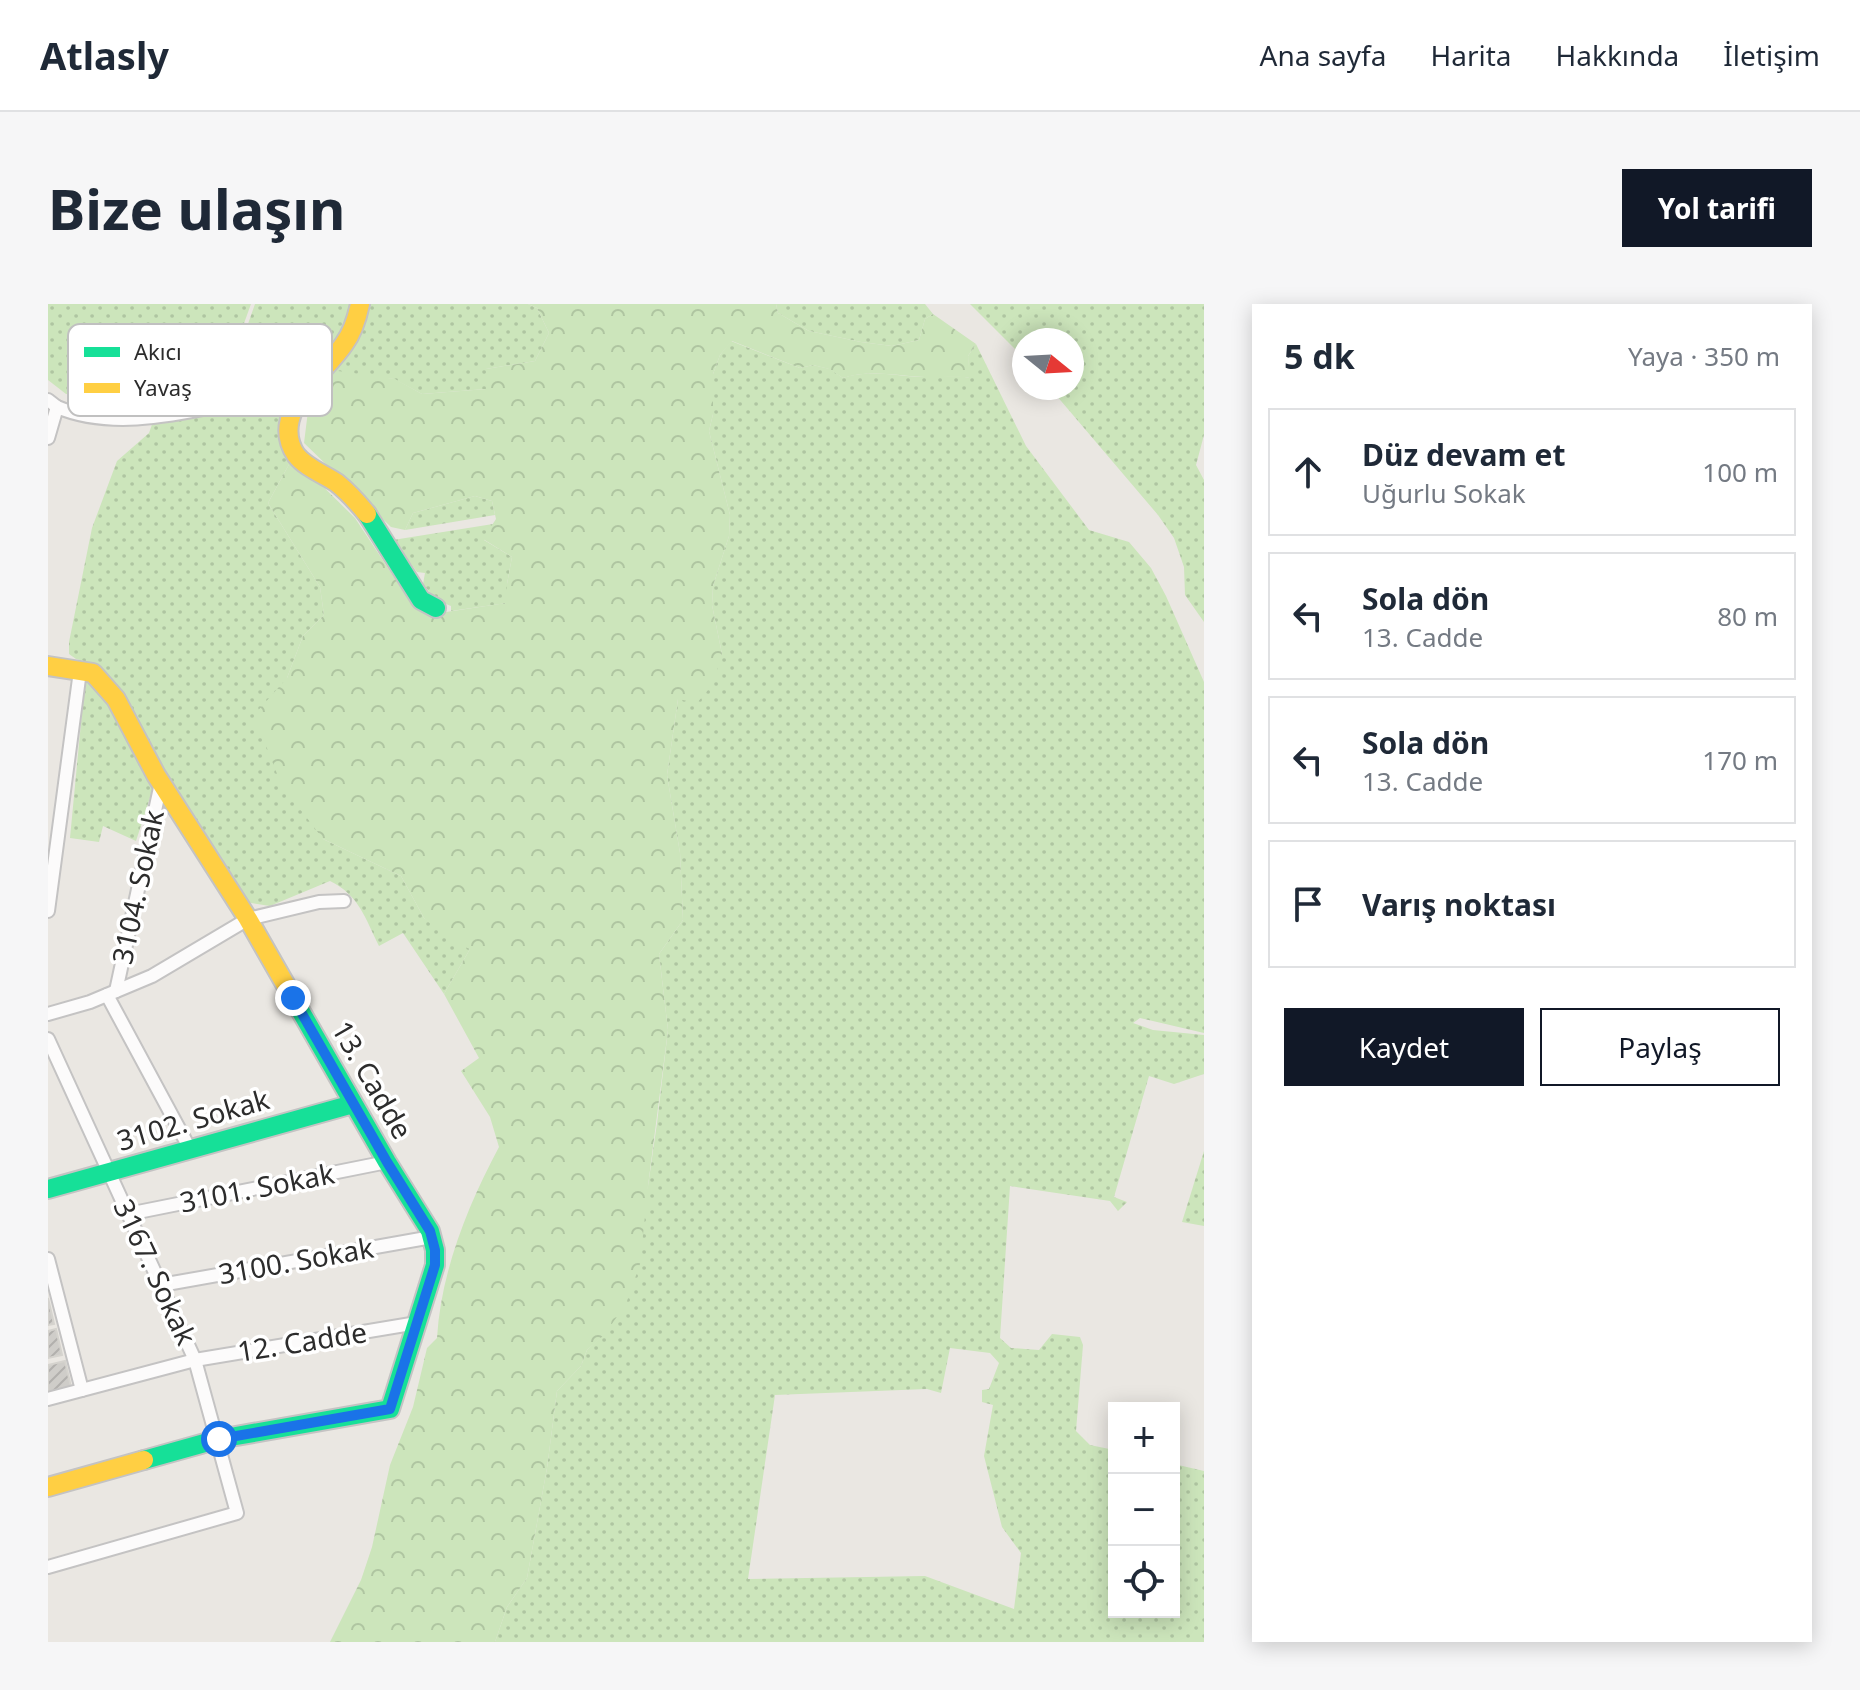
<!DOCTYPE html>
<html lang="tr">
<meta charset="utf-8">
<style>
:root{--surface:#fff;--page:#f6f6f7;--text:#1f2937;--muted:#747a83;--line:#e0e1e3;--accent:#111827}
body{margin:0;font-family:"Noto Sans",sans-serif;background:var(--page);color:var(--text)}
.controls{position:absolute;right:24px;bottom:24px;display:grid;overflow:hidden;border-radius:0px;box-shadow:0 4px 20px #0003}
.controls button{width:72px;height:72px;display:grid;place-items:center;padding:0;border:0;border-bottom:2px solid var(--line);background:var(--surface);color:var(--text);font:40px sans-serif}
.compass{position:absolute;left:964px;top:24px;width:72px;height:72px;border-radius:50%;background:var(--surface);box-shadow:0 4px 20px #0003;rotate:108deg}
.stop{position:absolute;width:24px;height:24px;margin:-18px;border:6px solid #1a73e8;border-radius:50%;background:#fff}
.stop.end{background:#1a73e8;border-color:#fff;box-shadow:0 2px 8px #0008}
.list{margin:0;padding:0;list-style:none}
h2{display:flex;justify-content:space-between;align-items:center;height:104px;margin:0;padding:0 32px;font-size:34px}
h2 small{font-size:26px;font-weight:400;color:var(--muted)}
.list li{display:grid;grid-template-columns:52px 1fr auto;gap:24px;align-items:center;box-sizing:border-box;height:128px;margin:0 16px 16px;padding:0 16px;border:2px solid var(--line);border-radius:0px}
.list b{display:block;font-size:30px;white-space:nowrap}
.list p{margin:0;font-size:26px;white-space:nowrap;color:var(--muted)}
.list em{font-size:26px;font-style:normal;color:var(--muted)}
.actions{display:flex;gap:16px;padding:24px 32px}
.actions a{flex:1;padding:18px 0;border:2px solid var(--accent);border-radius:0px;text-align:center;font-size:28px;color:var(--accent)}
.actions .main{background:var(--accent);color:#fff}
.icon{flex:none;width:44px;height:44px;fill:none;stroke:currentColor;stroke-width:2;stroke-linecap:round;stroke-linejoin:round}
.map{position:relative;flex:none;width:1156px;height:1338px;overflow:hidden;border-radius:0px}
header{display:flex;align-items:center;gap:48px;box-sizing:border-box;height:112px;padding:0 40px;background:var(--surface);border-bottom:2px solid var(--line)}
header strong{font-size:38px}
nav{display:flex;gap:44px;margin-inline-start:auto;font-size:28px}
.intro{display:flex;align-items:center;justify-content:space-between;box-sizing:border-box;height:192px;padding:0 48px}
h1{margin:0;font-size:56px}
.button{padding:20px 36px;border-radius:0px;background:var(--accent);color:#fff;font-size:28px;font-weight:700}
main{display:flex;gap:48px;padding:0 48px}
aside{flex:1;background:var(--surface);border-radius:0px;box-shadow:0 4px 20px #0003}
.map>svg:first-child{display:block}
.grass{fill:url(#grass-dots);fill-rule:evenodd}
.forest{fill:url(#forest-crowns)}
.building{fill:url(#building-hatch);stroke:#d5d3ce;stroke-width:2}
.lines{fill:none;stroke-linecap:round;stroke-linejoin:round}
.street-casing{stroke:#c4c3c3;stroke-width:16}
.fast-casing{stroke:#c4c3c3;stroke-width:22}
.slow-casing{stroke:#c4c3c3;stroke-width:22}
.street{stroke:#fcfbfb;stroke-width:12}
.fast{stroke:#16e098;stroke-width:18}
.slow{stroke:#ffcf43;stroke-width:18}
.route{stroke:#1a73e8;stroke-width:10}
.labels{text-anchor:middle;stroke-width:7;stroke-linejoin:round;paint-order:stroke}
.street-label{font-size:28px;fill:#2c2c2c;stroke:#fff}
.key{fill:#fff;stroke:#c0c0c0;stroke-width:2}
.key-label{font-size:22px;fill:#2c2c2c}
</style>
<header>
<strong>Atlasly</strong>
<nav><a>Ana sayfa</a><a>Harita</a><a>Hakkında</a><a>İletişim</a></nav>
</header>
<div class="intro"><h1>Bize ulaşın</h1><a class="button">Yol tarifi</a></div>
<main>
<div class="map">
<svg width="1156" height="1338" viewBox="0 0 1156 1338">
<defs>
<pattern id="grass-dots" width="8" height="8" patternUnits="userSpaceOnUse" patternTransform="scale(2)"><rect width="8" height="8" fill="#cce5bb"/><path d="M2 2h.1M6 6h.1" fill="none" stroke="#afc5a1" stroke-width="1.8" stroke-linecap="round"/></pattern>
<pattern id="forest-crowns" width="20" height="18" patternUnits="userSpaceOnUse" patternTransform="scale(2)"><rect width="20" height="18" fill="#cce5bb"/><path d="M2 6a3 3 0 1 1 6 0M12 15a3 3 0 1 1 6 0" fill="none" stroke="#afc5a1"/></pattern>
<pattern id="building-hatch" width="6" height="6" patternUnits="userSpaceOnUse" patternTransform="scale(2)"><rect width="6" height="6" fill="#cfcdc9"/><path d="M-1 1l2-2M0 6l6-6M5 7l2-2" fill="none" stroke="#b2b0ad"/></pattern>
</defs>
<rect width="100%" height="100%" fill="#eae7e2"/>
<g class="grass">
<polygon points="0,0 203,0 186,47 165,89 43,93 18,90 0,76"/>
<polygon points="207,0 302,0 298,23 245,86 216,82 172,86 195,34"/>
<polygon points="314,0 480,0 489,4 501,29 487,57 438,65 438,85 374,90 346,75 278,69"/>
<polygon points="728,0 877,0 885,10 877,15 871,36 844,42 813,38 761,27 730,9"/>
<polygon points="922,0 1156,0 1156,131 1148,161 1156,176 1156,318 1137,291 1136,263 1126,234 1110,211 1002,84 1024,84 1024,36 976,36 976,54"/>
<path d="M683,37l69,27 13,-3 17,4 13,9c28,-10 59,0 88,-1 14,0 24,-2 38,1l-1,-22 8,-12 50,102 63,84 40,12 22,26 15,28 38,86v351l-64,-15 -7,5 20,7 51,5v39l-30,10 -25,-8 -35,121 13,5 -9,9 -8,-10 -100,-15 -10,152 11,10 28,2 13,-16 28,3 3,8 -7,86 14,14 24,5v162h60v-148l30,7v171h-709l12,-35 20,-29 20,-110 10,-77 24,-25 6,-16 16,-15 45,-149 9,-63 11,-93 -9,-76 24,-34 -3,-67 -13,-78 11,-76 44,-45 -10,-49 1,-19 16,-50 1,-21 -21,-84 4,-17v-40l7,-19zM902,1044l40,5 9,10 -10,26 -7,1v12l11,3 -9,51 18,71 19,26 -7,56 -89,-33 -177,3 27,-184 152,-6 14,4z"/>
<path d="M212,90l26,5 7,58 -25,46 52,84 4,28 -21,21 -16,42 36,161 78,37 23,42 46,31 -26,45 -41,-61 -24,13c-14,-28 -20,-51 -49,-65l-60,25 -19,-3 -10,-6 -33,-50 -79,-141 -22,-31 -15,-12 -16,-4 -7,-5v-12l23,-114 25,-67 32,-28 7,-20z"/>
<polygon points="427,192 444,197 447,211 357,226 365,209"/>
<polygon points="445,220 436,236 464,253 459,280 459,299 403,307 403,302 388,296 375,280 377,269 369,268 345,236"/>
<polygon points="37,377 46,377 108,475 88,537 55,522 51,538 22,534"/>
<polygon points="1156,847 1156,922 1134,918"/>
</g>
<path class="forest" d="M480,0h248l2,9 31,18 52,11 31,4 27,-6 6,-21 8,-5 43,30 -8,12 2,22c-16,-3 -29,0 -45,-1 -26,-1 -57,-8 -82,1l-14,-9 -16,-4 -13,3 -68,-27 -12,14 -7,19v40l-4,17 21,84 -1,21 -16,50 -1,19 10,49 -9,30 -16,19 -19,-4 -11,76 13,78 3,67 -24,34 9,76 -20,156 -8,78 -14,40 -22,31 -17,15 -6,16 -24,25 -10,77 -20,110 -20,29 -12,35h-165l31,-62 11,-33 18,-82 23,-58 14,-59 10,-10c4,-67 31,-133 62,-191l-9,-30 -29,-46 18,-13 -35,-64 26,-45 -18,-7 -28,-24 -23,-42 -78,-37 -42,-55 -27,-69 33,-37 16,-42 21,-21 -4,-28 -52,-84 25,-46 62,61 58,88 33,6 60,-9 1,-19 5,-27 -29,-18 13,-20 -4,-18 -17,-5 -62,17 -8,17 -14,-3 -87,-84 5,-40 17,-30 12,-2 57,8 27,15 64,-5v-20l49,-8 14,-28 -12,-25z"/>
<g class="building">
<polygon points="0,994 6,1020 0,1021"/>
<polygon points="8,1025 14,1051 0,1054 0,1027"/>
<polygon points="17,1057 23,1083 0,1088 0,1061"/>
</g>
<g class="lines">
<defs>
<g id="street">
<polyline points="0,96 9,103 0,134"/>
<path d="M9,103c50,21 109,10 161,-1 15,-3 33,-12 49,-10 10,1 19,7 28,12"/>
<polyline points="0,607 32,367"/>
<polyline points="68,687 113,479"/>
<polyline points="59,691 142,845"/>
<polyline points="0,710 42,698 104,672 200,615 271,598 296,597"/>
<polyline points="0,735 147,1056 189,1209 0,1263"/>
<polyline points="80,910 339,858"/>
<polyline points="0,955 34,1086"/>
<polyline points="113,981 384,933"/>
<polyline points="0,1095 147,1056 369,1019"/>
</g>
<g id="fast">
<polyline points="319,210 373,296 388,304"/>
<polyline points="0,885 305,800"/>
<polyline points="96,1156 171,1135 342,1105 387,961 387,946 382,927 339,858 240,685"/>
</g>
<g id="slow">
<path d="M312,0c-3,14 -7,28 -16,40 -20,30 -76,69 -48,111 10,13 28,19 41,28 11,9 21,20 30,31"/>
<polyline points="0,362 45,369 68,395 108,471 200,615 240,685"/>
<polyline points="0,1183 96,1156"/>
</g>
</defs>
<use href="#street" class="street-casing"/>
<use href="#fast" class="fast-casing"/>
<use href="#slow" class="slow-casing"/>
<use href="#street" class="street"/>
<use href="#fast" class="fast"/>
<use href="#slow" class="slow"/>
</g>
<g class="lines">
<polyline class="route" points="171,1135 342,1105 387,961 387,946 382,927 339,858 245,694"/>
</g>
<g class="labels">
<g class="street-label">
<text transform="translate(90 583) rotate(-78)" y="10">3104. Sokak</text>
<text transform="translate(324 776) rotate(60)" y="10">13. Cadde</text>
<text transform="translate(145 816) rotate(-16)" y="10">3102. Sokak</text>
<text transform="translate(209 884) rotate(-11)" y="10">3101. Sokak</text>
<text transform="translate(248 957) rotate(-10)" y="10">3100. Sokak</text>
<text transform="translate(107 968) rotate(65)" y="10">3167. Sokak</text>
<text transform="translate(254 1038) rotate(-9)" y="10">12. Cadde</text>
</g>
</g>
<rect x="20" y="20" width="264" height="92" rx="12" class="key"/>
<rect x="36" y="43" width="36" height="10" fill="#16e098"/>
<rect x="36" y="79" width="36" height="10" fill="#ffcf43"/>
<g class="key-label">
<text x="86" y="56">Akıcı</text>
<text x="86" y="92">Yavaş</text>
</g>
</svg>
<div class="controls">
<button>+</button>
<button>−</button>
<button><svg class="icon" aria-label="locate" viewBox="0 0 24 24"><circle cx="12" cy="12" r="6"/><path d="M12 2v4M12 18v4M2 12h4M18 12h4"/></svg></button>
</div>
<svg class="compass" viewBox="-18 -18 36 36"><path d="M0-13l5 13h-10z" fill="#e53935"/><path d="M0 13l5-13h-10z" fill="#747a83"/></svg>
<div class="stop" style="left:171px;top:1135px"></div>
<div class="stop end" style="left:245px;top:694px"></div>
</div>
<aside>
<h2>5 dk<small>Yaya · 350 m</small></h2>
<ul class="list">
<li><svg class="icon" aria-label="ahead" viewBox="0 0 24 24"><path d="M12 20V5M6 11l6-6 6 6"/></svg><div><b>Düz devam et</b><p>Uğurlu Sokak</p></div><em>100 m</em></li>
<li><svg class="icon" aria-label="left" viewBox="0 0 24 24"><path d="M17 20v-9H6M10 6l-5 5 5 5"/></svg><div><b>Sola dön</b><p>13. Cadde</p></div><em>80 m</em></li>
<li><svg class="icon" aria-label="left" viewBox="0 0 24 24"><path d="M17 20v-9H6M10 6l-5 5 5 5"/></svg><div><b>Sola dön</b><p>13. Cadde</p></div><em>170 m</em></li>
<li><svg class="icon" aria-label="arrive" viewBox="0 0 24 24"><path d="M6 21V4h12l-3 4 3 4H6"/></svg><div><b>Varış noktası</b></div></li>
</ul>
<div class="actions"><a class="main">Kaydet</a><a>Paylaş</a></div>
</aside>
</main>
